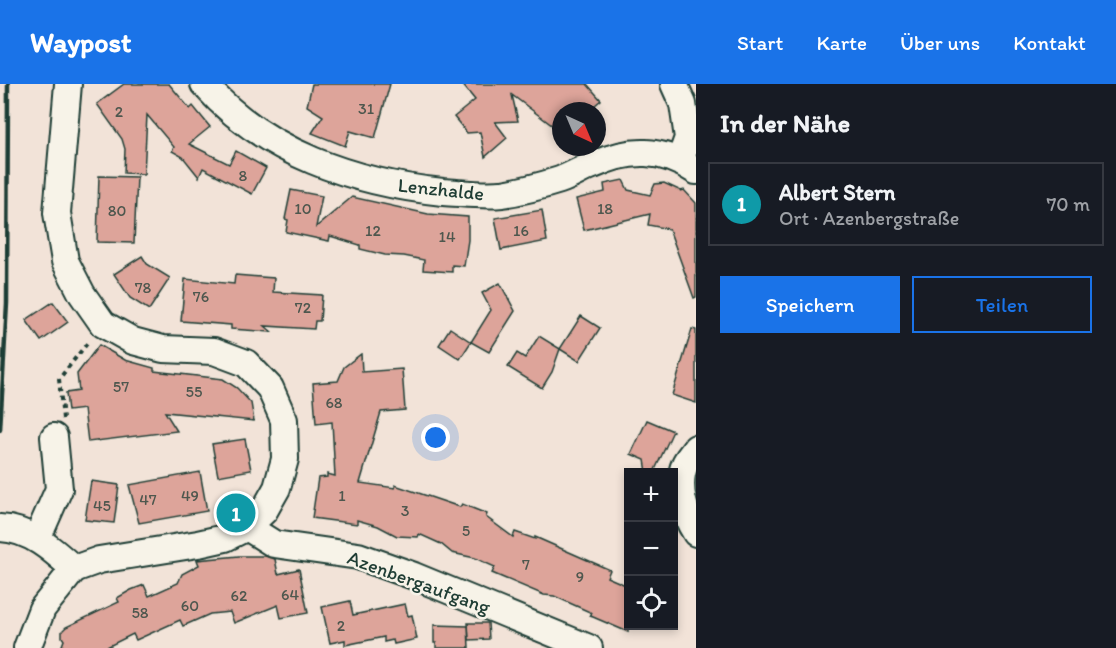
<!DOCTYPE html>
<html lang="de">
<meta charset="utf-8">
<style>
:root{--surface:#171b24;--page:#20242c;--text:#f1f3f6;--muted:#9ea1a6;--line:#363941;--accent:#1a73e8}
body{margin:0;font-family:Itim,sans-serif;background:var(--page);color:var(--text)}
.controls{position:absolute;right:18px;bottom:18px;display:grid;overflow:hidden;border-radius:0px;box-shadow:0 3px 9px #0003}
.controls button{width:54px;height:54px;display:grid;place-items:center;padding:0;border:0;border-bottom:2px solid var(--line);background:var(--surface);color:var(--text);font:30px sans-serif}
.compass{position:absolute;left:552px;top:18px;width:54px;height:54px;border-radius:50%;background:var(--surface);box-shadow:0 3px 9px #0003;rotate:136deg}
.you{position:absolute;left:436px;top:354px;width:21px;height:21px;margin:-15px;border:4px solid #fff;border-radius:50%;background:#1a73e8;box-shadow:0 0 0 9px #1a73e833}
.badge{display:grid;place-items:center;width:39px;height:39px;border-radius:50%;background:var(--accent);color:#fff;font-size:20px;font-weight:700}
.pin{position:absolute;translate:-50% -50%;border:3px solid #fff;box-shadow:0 2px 6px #0006}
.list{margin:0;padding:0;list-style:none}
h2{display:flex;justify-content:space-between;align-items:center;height:78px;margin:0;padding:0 24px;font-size:26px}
h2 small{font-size:20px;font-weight:400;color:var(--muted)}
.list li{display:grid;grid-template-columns:39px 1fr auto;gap:18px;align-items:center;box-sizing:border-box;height:84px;margin:0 12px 12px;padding:0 12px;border:2px solid var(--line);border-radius:0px}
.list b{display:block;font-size:22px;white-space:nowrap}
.list p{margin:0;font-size:20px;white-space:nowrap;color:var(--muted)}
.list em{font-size:20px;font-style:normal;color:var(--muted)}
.actions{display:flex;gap:12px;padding:18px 24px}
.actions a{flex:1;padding:14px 0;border:2px solid var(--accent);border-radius:0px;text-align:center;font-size:21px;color:var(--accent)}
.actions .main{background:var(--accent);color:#fff}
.icon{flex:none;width:33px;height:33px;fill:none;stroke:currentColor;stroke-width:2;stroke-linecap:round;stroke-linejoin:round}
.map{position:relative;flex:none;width:696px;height:564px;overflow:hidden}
header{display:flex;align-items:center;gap:36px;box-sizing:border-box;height:84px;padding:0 30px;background:var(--accent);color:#fff}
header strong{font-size:28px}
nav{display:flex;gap:33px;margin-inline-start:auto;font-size:21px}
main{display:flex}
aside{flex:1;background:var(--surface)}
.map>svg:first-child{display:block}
.building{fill:#dda49a;stroke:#1f3d34;stroke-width:1.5}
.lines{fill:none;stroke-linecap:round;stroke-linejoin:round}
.minor-casing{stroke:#1f3d34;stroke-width:30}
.path{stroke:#1f3d34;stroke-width:4;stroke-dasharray:4.5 4.5;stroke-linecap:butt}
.minor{stroke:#f7f3e8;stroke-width:26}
.rail{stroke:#1f3d34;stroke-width:4.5}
.labels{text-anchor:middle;stroke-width:5;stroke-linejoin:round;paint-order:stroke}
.number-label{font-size:16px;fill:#4e574e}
.street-label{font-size:20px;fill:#1f3d34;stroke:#f7f3e8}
</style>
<header>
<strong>Waypost</strong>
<nav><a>Start</a><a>Karte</a><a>Über uns</a><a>Kontakt</a></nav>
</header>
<main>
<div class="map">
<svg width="696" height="564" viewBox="0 0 696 564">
<rect width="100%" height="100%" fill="#f2e3d8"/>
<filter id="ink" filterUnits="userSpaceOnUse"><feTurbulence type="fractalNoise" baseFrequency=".0167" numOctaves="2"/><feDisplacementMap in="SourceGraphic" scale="12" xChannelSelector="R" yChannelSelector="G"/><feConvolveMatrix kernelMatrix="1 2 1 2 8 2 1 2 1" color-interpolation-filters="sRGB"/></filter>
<g filter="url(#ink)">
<g class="building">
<polygon points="124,0 169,0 190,25 193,22 210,43 189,60 229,80 236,67 266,84 252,110 203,84 199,93 183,73 172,67 174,63 147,31 144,90 124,89 125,65 122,55 97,20"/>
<polygon points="312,0 390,0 375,54 350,47 345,62 312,49 323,32 307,22"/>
<polygon points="462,0 587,0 601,16 588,27 561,27 561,48 512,11 518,37 495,38 507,54 485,73 480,48 467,49 454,33 475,16"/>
<polygon points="99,92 137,93 134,159 97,158"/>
<polygon points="623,96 628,106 650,111 655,100 664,99 681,107 684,106 696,119 696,213 694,214 669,145 648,141 650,130 584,146 576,115 605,108 604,100"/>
<polygon points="291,106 322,112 316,143 352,113 428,130 468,133 468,156 464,182 452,181 452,188 423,186 424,176 404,172 385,171 360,165 360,161 330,152 329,157 286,148 288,136 285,135"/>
<polygon points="542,126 547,157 501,166 495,134"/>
<polygon points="142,172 147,180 170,194 149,226 130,214 114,190"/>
<polygon points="235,191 274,194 273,208 322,211 320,237 315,237 314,245 265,242 272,248 231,245 231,241 181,237 185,195 234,200"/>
<polygon points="500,199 515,227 489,268 471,258 491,226 482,209"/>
<polygon points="53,218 68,238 41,257 26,236"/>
<polygon points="581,232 600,244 579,277 560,265 552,288 542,304 508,283 517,269 525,274 539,252 560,265"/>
<polygon points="450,244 471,258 460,275 439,261"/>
<polygon points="692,245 696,246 696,319 672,311"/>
<polygon points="99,261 125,276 154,284 154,287 223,295 237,304 251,319 254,337 165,328 177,347 88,358 84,325 68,327 66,309 79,307 77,290"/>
<polygon points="361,270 362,288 402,285 405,326 381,328 360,399 395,404 395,401 460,423 462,420 487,430 486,433 513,453 515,448 535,455 535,453 610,486 607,493 628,502 628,548 593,533 590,532 592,529 583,525 554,512 544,511 492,489 495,483 475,474 452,469 441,460 419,450 418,453 397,452 378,442 357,436 357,440 312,434 318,394 327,393 327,390 335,392 332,338 316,340 313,299 338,297 344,283"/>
<polygon points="647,336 673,347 654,388 647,388 645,376 631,370"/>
<polygon points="245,355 251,386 218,392 212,360"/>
<polygon points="200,388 207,427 139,439 129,401"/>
<polygon points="91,397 119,401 114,439 85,436"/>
<polygon points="239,472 265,472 275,475 278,490 299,485 308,529 281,534 278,521 234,539 230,528 210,530 183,542 180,536 136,556 133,550 105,564 61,564 64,556 62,553 62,547 66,543 119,518 117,514 131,506 144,501 149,512 178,499 182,490 199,481 197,476"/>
<polygon points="350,517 353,531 405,520 408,532 412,531 417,555 394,560 393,556 384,558 384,553 345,561 345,556 330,559 322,523"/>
<polygon points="468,539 488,539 489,555 469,556"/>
<polygon points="434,541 468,542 469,564 436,564 436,559 434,559"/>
</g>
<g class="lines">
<defs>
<g id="minor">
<path d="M204,0c60,69 151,99 239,108 19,1 40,4 59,2 20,-3 39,-8 58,-14 11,-4 22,-11 33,-15 37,-17 69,-17 103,6"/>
<polyline points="674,0 683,20 688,54 680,76"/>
<path d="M696,364c-3,5 -9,11 -11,16 -9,21 -1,51 11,69"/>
<polyline points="247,443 274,460 358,472 414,492 589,564"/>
<path d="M0,444c30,1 53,22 74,41l25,-9 99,-16 27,-6 22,-11 17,-16 13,-23 8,-29 -1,-39 -14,-32 -24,-25 -32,-12 -51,-2 -30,-8 -30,-17 -21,-30 -17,-33 -8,-48 11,-129"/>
<polyline points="37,455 59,405 54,353"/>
<polyline points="27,564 42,525 74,485"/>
</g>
</defs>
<use href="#minor" class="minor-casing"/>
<polyline class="path" points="63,335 59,295 89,257"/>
<use href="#minor" class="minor"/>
<polyline class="rail" points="0,346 7,219 8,0"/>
</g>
</g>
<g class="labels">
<g class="number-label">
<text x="366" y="30">31</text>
<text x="119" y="33">2</text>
<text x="243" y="97">8</text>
<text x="303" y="130">10</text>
<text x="605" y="130">18</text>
<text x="117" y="132">80</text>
<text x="373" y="152">12</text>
<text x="521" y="152">16</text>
<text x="447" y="158">14</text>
<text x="143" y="209">78</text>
<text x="201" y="218">76</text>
<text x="303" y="229">72</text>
<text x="121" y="308">57</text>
<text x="194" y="313">55</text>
<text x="334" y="324">68</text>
<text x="190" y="417">49</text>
<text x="342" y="417">1</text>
<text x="148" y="421">47</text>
<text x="102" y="427">45</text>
<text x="405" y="432">3</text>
<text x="466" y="452">5</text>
<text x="526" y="486">7</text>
<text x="580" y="498">9</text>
<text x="290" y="516">64</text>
<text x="239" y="517">62</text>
<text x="190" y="527">60</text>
<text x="140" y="534">58</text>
<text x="341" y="547">2</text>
</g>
<g class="street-label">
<text transform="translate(441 105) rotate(6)" y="7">Lenzhalde</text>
<text transform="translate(419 498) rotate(20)" y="7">Azenbergaufgang</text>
</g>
</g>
</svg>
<div class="controls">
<button>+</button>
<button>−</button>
<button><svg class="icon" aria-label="locate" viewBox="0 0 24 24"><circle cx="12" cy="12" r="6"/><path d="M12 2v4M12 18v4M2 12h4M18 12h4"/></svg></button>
</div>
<svg class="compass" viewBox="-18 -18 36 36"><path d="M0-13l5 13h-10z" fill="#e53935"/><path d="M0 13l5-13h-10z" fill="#9ea1a6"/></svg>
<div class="you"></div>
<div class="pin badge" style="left:236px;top:429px;background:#0f9aa8">1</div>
</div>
<aside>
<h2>In der Nähe<small></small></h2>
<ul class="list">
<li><span class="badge" style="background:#0f9aa8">1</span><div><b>Albert Stern</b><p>Ort · Azenbergstraße</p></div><em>70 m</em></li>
</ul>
<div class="actions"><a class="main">Speichern</a><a>Teilen</a></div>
</aside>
</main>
